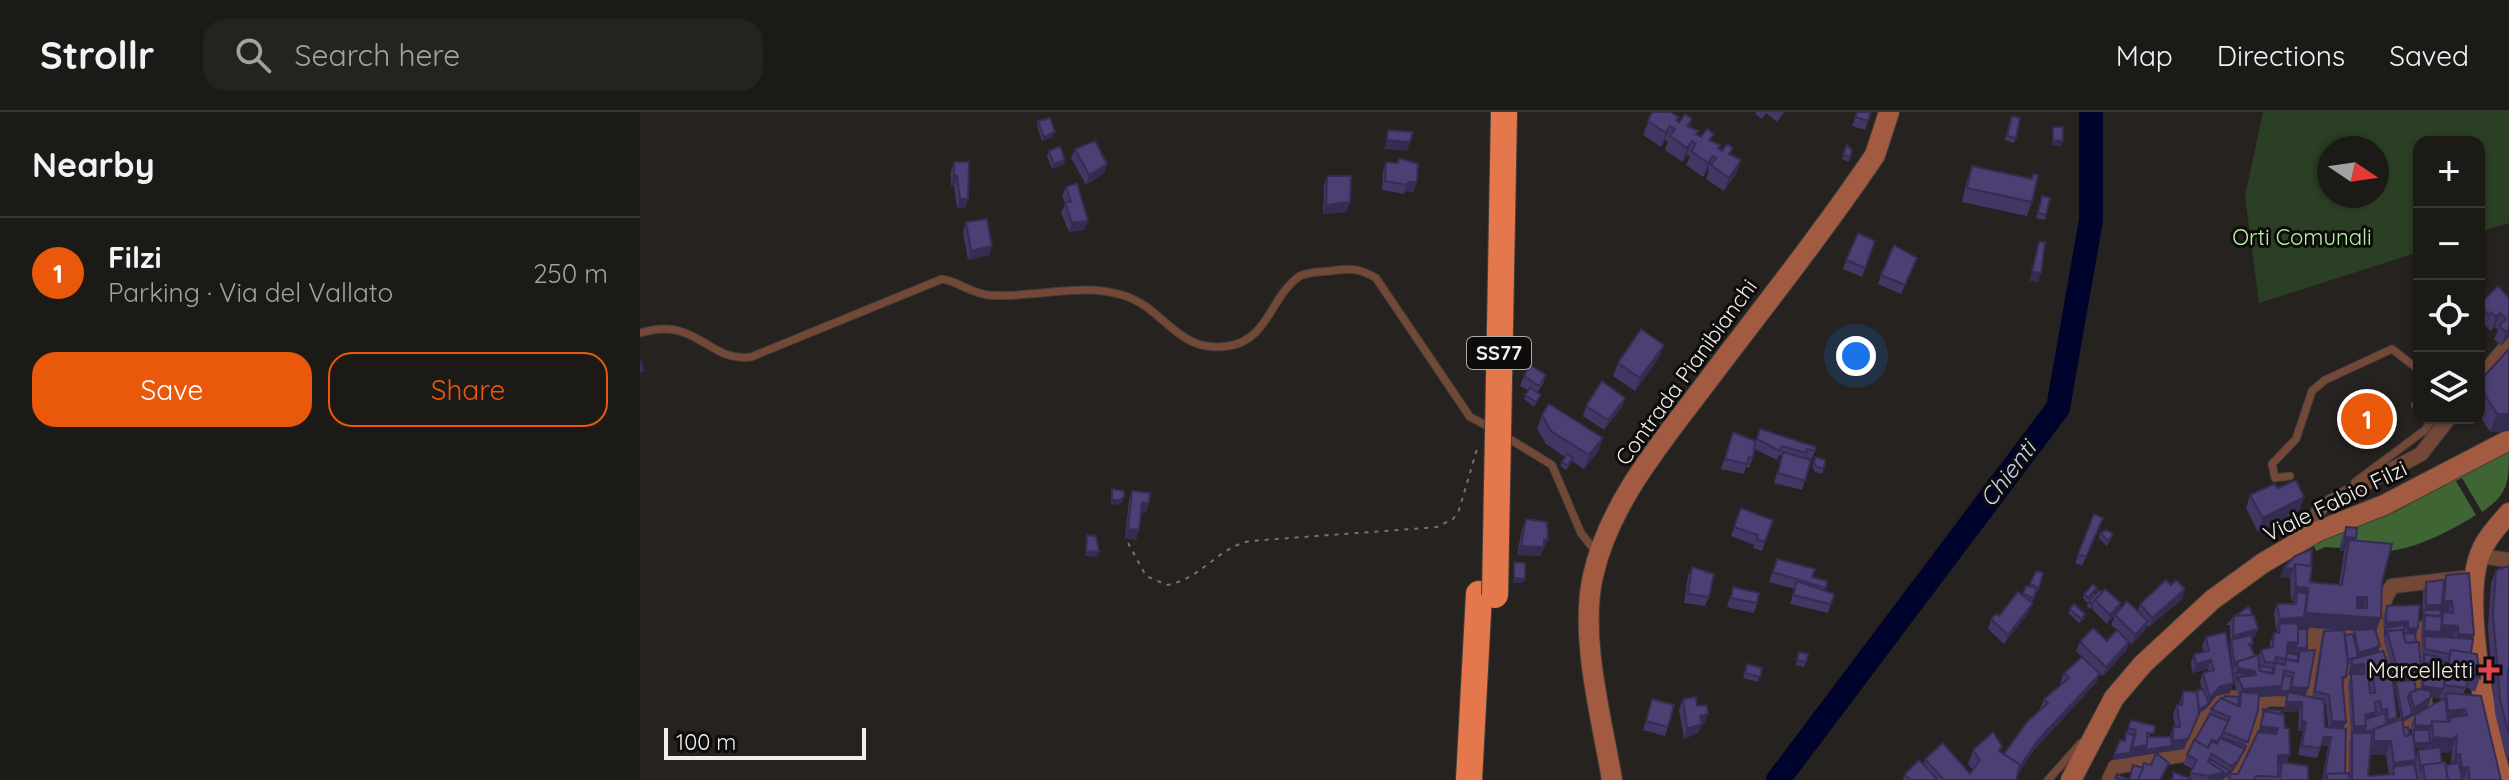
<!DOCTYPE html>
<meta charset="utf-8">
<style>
:root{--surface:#1c1a17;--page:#252320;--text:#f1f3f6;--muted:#a0a1a1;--line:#3a3836;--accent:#ea580c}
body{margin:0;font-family:Quicksand,sans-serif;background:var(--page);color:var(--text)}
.controls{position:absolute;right:24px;top:24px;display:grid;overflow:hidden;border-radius:16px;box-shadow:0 2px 6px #0004}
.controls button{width:72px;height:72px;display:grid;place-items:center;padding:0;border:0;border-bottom:2px solid var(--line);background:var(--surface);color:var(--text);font:40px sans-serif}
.compass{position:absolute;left:1677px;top:24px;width:72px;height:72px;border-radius:50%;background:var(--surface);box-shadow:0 2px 6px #0004;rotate:103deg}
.scale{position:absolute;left:24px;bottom:20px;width:202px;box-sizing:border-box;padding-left:8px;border:4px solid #f1efed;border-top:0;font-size:22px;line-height:28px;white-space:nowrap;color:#f1efed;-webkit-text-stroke:6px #0d0c0a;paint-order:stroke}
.you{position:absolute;left:1216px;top:244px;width:28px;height:28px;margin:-20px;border:6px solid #fff;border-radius:50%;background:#1a73e8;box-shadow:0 0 0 12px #1a73e833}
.badge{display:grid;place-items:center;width:52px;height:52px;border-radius:50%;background:var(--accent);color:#fff;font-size:26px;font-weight:700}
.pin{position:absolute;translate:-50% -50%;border:4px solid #fff;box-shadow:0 2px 8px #0006}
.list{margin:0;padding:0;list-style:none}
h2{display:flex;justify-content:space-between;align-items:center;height:104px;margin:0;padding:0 32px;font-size:34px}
h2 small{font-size:26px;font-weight:400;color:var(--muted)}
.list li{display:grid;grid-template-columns:52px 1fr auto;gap:24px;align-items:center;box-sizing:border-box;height:112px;padding:0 32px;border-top:2px solid var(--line)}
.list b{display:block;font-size:30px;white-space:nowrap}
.list p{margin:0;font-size:26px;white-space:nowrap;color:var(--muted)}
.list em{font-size:26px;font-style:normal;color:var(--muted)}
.actions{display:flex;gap:16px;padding:24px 32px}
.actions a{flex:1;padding:18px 0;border:2px solid var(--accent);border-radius:24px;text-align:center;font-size:28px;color:var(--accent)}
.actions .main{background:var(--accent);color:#fff}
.icon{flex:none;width:44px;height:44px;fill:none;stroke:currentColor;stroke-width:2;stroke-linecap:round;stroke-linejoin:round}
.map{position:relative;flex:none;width:1869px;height:668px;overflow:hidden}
header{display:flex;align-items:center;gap:48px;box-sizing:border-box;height:112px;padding:0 40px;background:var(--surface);border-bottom:2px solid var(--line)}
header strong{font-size:38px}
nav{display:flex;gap:44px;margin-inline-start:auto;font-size:28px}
.search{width:560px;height:72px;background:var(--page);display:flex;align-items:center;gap:20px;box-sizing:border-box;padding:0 28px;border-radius:24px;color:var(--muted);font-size:30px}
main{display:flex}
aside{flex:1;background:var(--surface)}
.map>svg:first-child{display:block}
.green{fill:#2a3f23;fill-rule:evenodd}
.forest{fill:#3e6533}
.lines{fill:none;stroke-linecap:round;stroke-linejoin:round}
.river{stroke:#00042d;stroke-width:24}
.lane-casing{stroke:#423f3c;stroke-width:9}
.street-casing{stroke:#423f3c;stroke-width:16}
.secondary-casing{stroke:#423f3c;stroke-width:22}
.highway-casing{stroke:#423f3c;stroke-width:28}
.path{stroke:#767370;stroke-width:2;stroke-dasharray:4 6;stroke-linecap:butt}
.lane{stroke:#744837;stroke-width:7}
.street{stroke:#744837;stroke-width:14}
.secondary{stroke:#a25b40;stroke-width:20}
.highway{stroke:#e4774b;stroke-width:26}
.highway-bridge-casing{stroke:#423f3c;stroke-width:28;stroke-linecap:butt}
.highway-bridge{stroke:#e4774b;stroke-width:26}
.wall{fill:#413664;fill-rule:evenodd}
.shaded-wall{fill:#352c51}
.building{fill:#4c3f74;stroke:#352c51;stroke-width:2;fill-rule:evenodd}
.health-dot{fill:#e0444e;stroke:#0d0c0a;stroke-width:3}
.labels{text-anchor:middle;stroke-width:6;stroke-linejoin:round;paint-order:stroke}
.shield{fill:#0d0c0a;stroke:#adaba9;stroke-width:2}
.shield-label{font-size:20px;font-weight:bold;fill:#f1efed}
.park-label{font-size:22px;fill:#b7f3a6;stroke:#0d0c0a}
.street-label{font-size:22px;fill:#f1efed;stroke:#0d0c0a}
.poi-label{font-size:22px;fill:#f1efed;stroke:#0d0c0a;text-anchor:end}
.water-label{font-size:24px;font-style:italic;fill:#c1d5f4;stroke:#0d0c0a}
</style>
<header>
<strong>Strollr</strong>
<div class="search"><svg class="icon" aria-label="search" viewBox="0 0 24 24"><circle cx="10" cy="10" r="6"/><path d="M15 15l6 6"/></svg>Search here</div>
<nav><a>Map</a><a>Directions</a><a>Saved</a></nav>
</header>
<main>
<aside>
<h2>Nearby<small></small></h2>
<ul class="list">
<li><span class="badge">1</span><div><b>Filzi</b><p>Parking · Via del Vallato</p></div><em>250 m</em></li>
</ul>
<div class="actions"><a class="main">Save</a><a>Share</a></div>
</aside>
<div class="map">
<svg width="1869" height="668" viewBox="0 0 1869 668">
<rect width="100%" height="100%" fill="#25221f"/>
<path class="green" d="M1623,0h246v111l-30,9v-90h-60v110l-160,51 -14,-107zM1689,36h48v48h-48z"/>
<path class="forest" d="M1869,337c0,32 0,45 -27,63l-20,-34 -6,3 20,34c-37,23 -95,53 -135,26l-1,7 -15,-1 -9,4 -3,-7 84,-33z"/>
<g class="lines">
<polyline class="river" points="1138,668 1418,296 1451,108 1451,0"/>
<defs>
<g id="lane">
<path d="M0,221c58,-18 67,30 111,24l191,-78c15,2 29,14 46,16 43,4 93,-13 134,0 43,12 54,59 106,51 40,-5 43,-51 72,-70 8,-4 20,-4 30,-5 19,-3 29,-3 46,7l94,139 23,12"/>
<polyline points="1775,293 1779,292"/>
<polyline points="863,323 912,353 941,421 956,440"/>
<polyline points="1650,364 1635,366 1632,352 1656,327 1672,279 1685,268 1752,237 1779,258"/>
<polyline points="1715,370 1785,318 1794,306"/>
<polyline points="1408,668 1441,631"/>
</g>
<g id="street">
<polyline points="1839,267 1869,231"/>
<polyline points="1676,420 1674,407 1681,395 1781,342 1809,306"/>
<polyline points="1839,444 1869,448"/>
<polyline points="1778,516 1777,584 1785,587"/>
<path d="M1746,558c-10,-27 -10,-60 6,-84l71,-8"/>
<polyline points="1667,590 1675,558 1675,521 1728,522"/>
<polyline points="1749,621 1789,597"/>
<path d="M1469,668l6,-13 66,-12 7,-5 14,-32 20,-22c27,5 53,1 80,5"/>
<path d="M1587,668c22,-11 30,-56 35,-78"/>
<polyline points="1705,668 1707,559 1709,554 1725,549"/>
</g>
<g id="secondary">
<path d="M972,668c-10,-61 -33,-143 -19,-204 16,-74 72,-138 116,-197 56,-74 114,-147 166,-224l14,-43"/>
<polyline points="1431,668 1474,586 1503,552 1572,488 1623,451 1676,420 1744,393 1869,328"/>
<path d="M1862,668c-15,-52 -41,-177 -22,-226 6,-16 18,-28 29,-41"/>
</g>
<polyline id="highway" points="829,668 839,482"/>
</defs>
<use href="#lane" class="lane-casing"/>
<use href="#street" class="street-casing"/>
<use href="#secondary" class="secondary-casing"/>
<use href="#highway" class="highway-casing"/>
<path class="path" d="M488,431l18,33 21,9c34,-6 50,-37 83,-44l187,-14 16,-8 6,-9 18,-61"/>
<use href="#lane" class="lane"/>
<use href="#street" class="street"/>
<use href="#secondary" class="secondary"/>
<use href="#highway" class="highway"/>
<defs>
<polyline id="highway-bridge" points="855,483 864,0"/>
</defs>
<use href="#highway-bridge" class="highway-bridge-casing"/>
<use href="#highway-bridge" class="highway-bridge"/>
</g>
<g class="wall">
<polygon points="1012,0 1039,11 1052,7 1049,14 1057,22 1080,33 1079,37 1101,48 1096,62 1084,79 1066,67 1069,58 1068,57 1063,65 1046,53 1050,44 1047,43 1042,50 1025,38 1028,30 1025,28 1021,35 1003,23"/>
<polygon points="1116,0 1144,0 1137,10 1126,1 1122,7 1115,2"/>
<polygon points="1217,0 1231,0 1225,18 1212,14"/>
<polygon points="1370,8 1376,26 1374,31 1365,28"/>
<polygon points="398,9 413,25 402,29 397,14"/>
<polygon points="1207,33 1212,38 1209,50 1202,47"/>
<polygon points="435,37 467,52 464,61 446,73 431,46"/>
<polygon points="409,39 424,52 412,57 407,44"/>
<polygon points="759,46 777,70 773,80 765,79 764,82 742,78 743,59 746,50 757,50"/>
<polygon points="314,50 328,87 325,96 317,96 314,74 311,74 311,59"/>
<polygon points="1332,54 1392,90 1387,104 1322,90 1327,68"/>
<polygon points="687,64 710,90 706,100 683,102 684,73"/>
<polygon points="426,75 448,109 444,118 429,120 421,101 425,91 422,84"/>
<polygon points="1400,89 1406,103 1405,108 1396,106"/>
<polygon points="326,110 352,134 349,143 328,148 323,120"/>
<polygon points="1235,129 1222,165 1203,157 1206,148"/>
<polygon points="1273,155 1261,182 1238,172 1241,163"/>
<polygon points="1858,174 1869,186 1869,225 1861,234 1854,227 1858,218 1855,215 1851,219 1846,214 1844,217 1839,211 1839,193"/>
<polygon points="1869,237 1869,319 1850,320 1839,302 1839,270"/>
<polygon points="1019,246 995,279 973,264 978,251"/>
<polygon points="906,263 903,272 897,281 901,283 894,295 884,287 888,278 880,274 884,264"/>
<polygon points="985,286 982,295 964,318 943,304 946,294"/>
<polygon points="902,303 958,340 944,357 932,349 926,358 920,354 925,345 906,332 897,317"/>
<polygon points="1120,317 1176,335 1162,378 1134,371 1142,344 1139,343 1137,348 1114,337 1113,346 1109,356 1106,355 1104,362 1081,357 1093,320 1114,336"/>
<polygon points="1175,345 1184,357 1182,362 1175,360 1172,355"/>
<polygon points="1638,376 1659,399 1618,420 1606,396 1610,383"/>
<polygon points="492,379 506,401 501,400 496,428 485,426 489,388"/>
<polygon points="1101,396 1133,408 1122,439 1113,436 1114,433 1091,424"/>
<polygon points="1454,402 1463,406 1442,454 1435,451"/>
<polygon points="886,407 904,437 903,437 900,444 877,443 882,417"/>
<path d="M1706,415l10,11 -1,2 27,42 -6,49 2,21 19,66 -2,4 6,-2 -6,-33 1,-5 20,8 4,-1 2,-17 -1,-32 2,-49 3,-9 18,-2 2,-5 28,60 -3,18 9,25 -5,14 -9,-5 -3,8 38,85h-83l-3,-18 -1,2 4,16h-96l6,-34h-7l-4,12 -19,-3 5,-24h-5l1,-20 -16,1 4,-16h-9l-19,1 -1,13 -14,41 -11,20 -3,3h8l20,-41 5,-24 24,53 21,18h-81l2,-6 -7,6h-51l2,-8 16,6 4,-9 -10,-5 4,-9 24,-46 12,-10 16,-2 -4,-11 -5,-41v-20h-4l7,-8 21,21 -2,1 -1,9 4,8 3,2 3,-8 9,-2v-6l4,-9h2l2,-5 -2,1 -2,-16 3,-9h17v-3h-3l-1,-23 -10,-1 4,-9 11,-12 15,26 29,3 5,-34h-4l1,-11zM1658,515l56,4 -1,3 -8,1 -21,-4 -3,9 -9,58 -7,-2 1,-46zM1647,540l13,1 -1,2 -12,-2zM1710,552l-2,11 12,-2v1h-9l-3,10 3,51 -2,7v34l-4,-2 -2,-45 3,-7 -3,-36 5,-21zM1791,585l12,2 -28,16 -4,10 1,9 -3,1 -6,-7 -1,-5 26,-16zM1684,591l2,1 2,23h-3zM1775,636h13v1l-10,1 -2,7zM1812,637l-1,15 -6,2 -3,-3 -2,-11 8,1zM1730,643h16l3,19 -21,2z"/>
<polygon points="1460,421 1473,421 1467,434 1459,426"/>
<polygon points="1137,447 1172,465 1187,469 1184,478 1194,482 1188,501 1150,492 1155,477 1129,470"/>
<polygon points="1869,454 1869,645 1866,646 1855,601 1848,516 1851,471 1856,458"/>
<polygon points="1052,455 1069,485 1065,494 1044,491 1048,464"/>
<polygon points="1396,459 1399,476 1397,481 1395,480 1389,500 1364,532 1348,517 1351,507 1359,504 1382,483 1386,474 1390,475"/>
<polygon points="1531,473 1545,477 1542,487 1509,515 1507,513 1505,518 1492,532 1485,526 1489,530 1486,539 1463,564 1436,539 1440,530 1467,529 1477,518 1471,513 1475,503 1498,499 1500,492"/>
<polygon points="1093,475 1117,491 1114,501 1087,495"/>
<polygon points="1459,478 1481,491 1478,500 1467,512 1452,497 1453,493 1450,497 1447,494 1448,490"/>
<polygon points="1456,481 1447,491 1443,486 1444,482"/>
<polygon points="1747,494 1778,516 1776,523 1781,558 1778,567 1755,570 1744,529 1743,503"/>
<polygon points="1430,497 1445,502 1444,507 1439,511 1429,502"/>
<polygon points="1566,525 1590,581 1576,584 1567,596 1559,601 1544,637 1473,648 1484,629 1491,608 1512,625 1530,625 1533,615 1535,615 1533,602 1537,593 1539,593 1543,579 1555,580 1562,578 1560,570 1563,561 1568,559 1568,557 1552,561 1551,551 1554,542 1564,540 1562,534"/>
<polygon points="1159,540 1168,542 1164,555 1156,553"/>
<polygon points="1107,552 1122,556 1118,570 1103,566"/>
<polygon points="1424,561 1460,562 1456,571 1394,638 1377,664 1376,668 1263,668 1264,663 1283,652 1285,647 1330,662 1333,658 1328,652 1333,638 1360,640 1364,642 1401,597 1400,596 1404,587 1422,572 1420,571"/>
<polygon points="1012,587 1028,615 1025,624 1003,618"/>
<polygon points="1043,587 1057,594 1065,612 1062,612 1058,621 1044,627 1039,597"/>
</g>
<g class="shaded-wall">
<polygon points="1030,14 1025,28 1021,35 1026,21"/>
<polygon points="415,20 413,25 402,29 404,25"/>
<polygon points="747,28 770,30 767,39 744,37"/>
<polygon points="1413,28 1423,29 1421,34 1411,33"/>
<polygon points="1052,29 1047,43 1042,50 1047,36"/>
<polygon points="1073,44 1068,57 1063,65 1068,51"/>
<polygon points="425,48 424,52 412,57 414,52"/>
<polygon points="1101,48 1096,62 1084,79 1089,66"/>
<polygon points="467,52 464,61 446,73 449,63"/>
<polygon points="314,64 317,64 314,74 311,74"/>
<polygon points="768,70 777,70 773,80 765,79"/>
<polygon points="320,87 328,87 325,96 317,96"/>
<polygon points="710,90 706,100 683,102 686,93"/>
<polygon points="448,109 444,118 429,120 432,111"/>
<polygon points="352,134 349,143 328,148 331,139"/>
<polygon points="1392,160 1401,161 1398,170 1389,169"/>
<polygon points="1851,200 1846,214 1844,217 1849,203"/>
<polygon points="1860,201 1855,215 1851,219 1856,205"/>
<polygon points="1869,217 1869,225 1861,234 1866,220"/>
<polygon points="1024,233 1019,246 995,279 1000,266"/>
<polygon points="985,286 982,295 964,318 968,308"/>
<polygon points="1857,302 1869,302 1869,319 1850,320"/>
<polygon points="963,326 958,340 944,357 949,343"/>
<polygon points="484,385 482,390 478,393 470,392 472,388"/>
<polygon points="1664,385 1659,399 1618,420 1623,406"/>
<polygon points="502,391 509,391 506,401 499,400"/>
<polygon points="488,417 499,418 496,428 485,426"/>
<polygon points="1705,425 1716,426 1711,440 1709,428 1704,439 1700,439"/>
<polygon points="904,427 908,428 900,444 877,443 881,434"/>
<polygon points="446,439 459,440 457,445 444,444"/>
<polygon points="1644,456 1654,457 1650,466 1640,465"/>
<polygon points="874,466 885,467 883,471 872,471"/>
<polygon points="1656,475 1668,476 1663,490 1657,480 1654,489 1651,489"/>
<polygon points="1545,477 1542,487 1509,515 1512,506"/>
<polygon points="1717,485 1727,485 1722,499 1712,499"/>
<polygon points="1804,489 1812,489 1807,503 1784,502 1786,493 1802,493"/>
<polygon points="1393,491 1389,500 1364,532 1368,523"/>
<polygon points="1481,491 1478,500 1467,512 1470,503"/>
<polygon points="1666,501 1741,506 1736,520 1661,515 1640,516 1640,511 1638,516 1636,517 1640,507 1664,505"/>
<polygon points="1508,509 1505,518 1492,532 1495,523"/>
<polygon points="1768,509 1765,518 1745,520 1745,516 1746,511"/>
<polygon points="1802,513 1818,514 1813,528 1782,524 1784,519 1800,520"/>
<polygon points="1778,516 1775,526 1765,527 1768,517"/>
<polygon points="1618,517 1614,526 1592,532 1591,528 1593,524"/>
<polygon points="1818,522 1834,523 1829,537 1813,535"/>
<polygon points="1489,530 1486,539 1463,564 1466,555"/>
<polygon points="1648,530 1658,531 1667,536 1665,541 1645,540"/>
<polygon points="1740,534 1737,543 1718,545 1719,541"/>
<polygon points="1571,548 1568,557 1552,561 1556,552"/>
<polygon points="1724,552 1720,561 1708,563 1712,553"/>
<polygon points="1598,556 1615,559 1612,568 1596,561"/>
<polygon points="1781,558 1778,567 1755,570 1758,560"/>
<polygon points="1733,561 1730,571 1724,571 1728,562"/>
<polygon points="1460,562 1456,571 1394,638 1375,666 1379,657 1398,628"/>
<polygon points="1594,571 1590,581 1576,584 1567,596 1557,603 1559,598 1569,591 1570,586 1579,575"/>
<polygon points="1642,574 1650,579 1651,575 1668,576 1665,586 1638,584 1600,586 1603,577"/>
<polygon points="1783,574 1803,577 1799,586 1779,583"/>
<polygon points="1791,585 1788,595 1761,611 1763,607 1772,601 1774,596"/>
<polygon points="1646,590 1662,590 1659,599 1643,600"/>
<polygon points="1825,597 1820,610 1809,606 1807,612 1803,613 1808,599"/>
<polygon points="1736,600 1732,609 1724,607 1725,603"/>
<polygon points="1068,602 1065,612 1062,612 1058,621 1044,627 1047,617 1060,604"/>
<polygon points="1559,602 1544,637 1503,643 1505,638 1532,634 1533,629"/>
<polygon points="1757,606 1753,615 1746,613 1748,608"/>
<polygon points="1662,609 1666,610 1663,619 1658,619"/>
<polygon points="1692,609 1706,610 1702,619 1688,618"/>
<polygon points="1775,613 1791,614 1787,623 1774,618"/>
<polygon points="1621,614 1638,616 1634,625 1617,623"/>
<polygon points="1714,614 1726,614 1733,618 1732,623 1710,623"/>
<polygon points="1817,623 1812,637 1808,641 1788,639 1793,625"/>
<polygon points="1684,625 1691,625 1688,634 1681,634"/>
<polygon points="1734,629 1751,629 1746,643 1729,643"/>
<polygon points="1774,631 1790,631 1788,636 1773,636"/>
<polygon points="1507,633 1503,643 1488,646 1492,636"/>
<polygon points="1605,637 1601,646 1593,659 1588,664 1582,668 1567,668 1569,664 1590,659 1591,654"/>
<polygon points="1490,641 1488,646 1473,648 1474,643"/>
<polygon points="1816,642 1820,642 1815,655 1811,656"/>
<polygon points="1638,643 1650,643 1646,653 1635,652"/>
<polygon points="1776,648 1771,661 1754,662 1753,655 1749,665 1754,651"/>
<polygon points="1828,655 1823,668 1818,668 1822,656"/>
</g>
<g class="building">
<polygon points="1012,0 1030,0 1039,5 1036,8 1039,11 1045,2 1052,7 1047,14 1059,19 1056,22 1061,25 1067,17 1074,22 1069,28 1080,33 1078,36 1082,39 1087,32 1093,36 1089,42 1101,48 1089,66 1071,53 1076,46 1073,44 1068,51 1051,39 1056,32 1052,29 1047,36 1030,24 1035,17 1030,14 1026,21 1008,9"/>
<polygon points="1217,0 1231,0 1228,9 1216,5"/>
<polygon points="1372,4 1380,6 1376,26 1367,24"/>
<polygon points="410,6 415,20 404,25 398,9"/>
<polygon points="1413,15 1423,15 1423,29 1413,28"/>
<polygon points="748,18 773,20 770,30 747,28"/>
<polygon points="455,29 467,52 449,63 435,37"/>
<polygon points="1207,33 1212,38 1210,45 1203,43"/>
<polygon points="420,34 425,48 414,52 409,39"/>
<polygon points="759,46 778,52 777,70 768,70 767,73 745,69 746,50 758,51"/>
<polygon points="314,50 329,50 328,87 320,87 317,64 314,64"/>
<polygon points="1332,54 1392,67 1393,62 1398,63 1392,90 1327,76"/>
<polygon points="687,64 711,64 710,90 686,93"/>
<polygon points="437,71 448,109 432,111 425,91 431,89 426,75"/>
<polygon points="1402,84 1410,86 1406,103 1398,101"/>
<polygon points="347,107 352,134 331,139 326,110"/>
<polygon points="1218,121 1235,129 1225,156 1206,148"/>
<polygon points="1399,130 1405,130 1401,161 1392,160"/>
<polygon points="1254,133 1277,146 1265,173 1241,163"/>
<polygon points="1858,174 1869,186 1869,217 1866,220 1859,214 1866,207 1860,201 1856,205 1851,200 1849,203 1839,193"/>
<polygon points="1001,217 1024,233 1000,266 978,251"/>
<polygon points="1869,237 1869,302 1857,302 1839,273 1839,270"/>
<polygon points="0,247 3,259 0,260"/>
<polygon points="890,253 906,263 899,274 884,264"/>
<polygon points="962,269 985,286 968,308 946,294"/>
<polygon points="890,276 901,283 896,290 885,283"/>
<polygon points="909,292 963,326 949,343 911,319 902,303"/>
<polygon points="1120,317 1176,335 1175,339 1167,337 1166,341 1142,334 1140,339 1117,327"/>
<polygon points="1093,320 1115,329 1113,346 1109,345 1107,352 1085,347"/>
<polygon points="1143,340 1171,348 1165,369 1138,361"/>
<polygon points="927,342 933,346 927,353 922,350"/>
<polygon points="1175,345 1185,348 1184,357 1177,355 1174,351"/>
<polygon points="1656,368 1664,385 1623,406 1610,383 1634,372 1638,376"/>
<polygon points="472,377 484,379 484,385 480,388 472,388"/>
<polygon points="492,379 510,381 509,391 502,391 499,418 488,417"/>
<polygon points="1101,396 1133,408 1125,430 1116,427 1118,423 1094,415"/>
<polygon points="1454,402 1463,406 1446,445 1438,442"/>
<polygon points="886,407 907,410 908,428 904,427 904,435 881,434"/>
<polygon points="1706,415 1717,416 1716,426 1705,425"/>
<polygon points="1466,418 1473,421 1469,430 1460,421"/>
<polygon points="447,423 456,424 459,440 446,439"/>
<path d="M1709,428l43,4 -10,38 -1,36 -75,-5 2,-25 -12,-1 -1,-23 17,2 -2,16 32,3zM1717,485h10v11h-10z"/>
<polygon points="1672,437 1671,454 1655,452 1654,457 1644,456 1655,444"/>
<polygon points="1137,447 1175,457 1172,465 1187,469 1186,476 1133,460"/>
<polygon points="874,450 885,451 885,467 874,466"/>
<polygon points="1869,454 1869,558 1868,558 1869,623 1860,587 1853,502 1856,458"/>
<polygon points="1052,455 1074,462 1069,485 1048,482"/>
<polygon points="1396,459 1403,461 1399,476 1390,472"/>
<polygon points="1829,461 1834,523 1818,522 1818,514 1802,513 1803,500 1813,501 1812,489 1804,489 1806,463"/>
<polygon points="1526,468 1531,473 1536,468 1545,477 1512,506 1500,492"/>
<polygon points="1804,468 1802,493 1786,493 1786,470"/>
<polygon points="1157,469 1194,482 1191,492 1153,483"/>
<polygon points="1453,472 1457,476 1448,486 1444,482"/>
<polygon points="1386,474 1396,476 1394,486 1383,482"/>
<polygon points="1093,475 1119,481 1117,491 1091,486"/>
<polygon points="1465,477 1481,491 1470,503 1455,488"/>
<polygon points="1459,478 1462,480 1451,492 1448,490"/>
<polygon points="1378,480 1393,491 1368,523 1351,507 1356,502 1359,504"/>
<polygon points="1657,480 1667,481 1664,505 1640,507 1637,492 1656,492"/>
<polygon points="1487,489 1508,509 1495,523 1475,503"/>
<polygon points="1434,492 1445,502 1441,507 1430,497"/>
<polygon points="1780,493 1778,516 1768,517 1768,509 1746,511 1747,494"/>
<polygon points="1609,494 1612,503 1595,504"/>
<polygon points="1784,498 1801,498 1800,504 1785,503 1783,507"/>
<polygon points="1614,503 1618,517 1593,524 1594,504"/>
<polygon points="1785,503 1802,505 1801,520 1784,519"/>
<polygon points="1640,511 1658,512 1658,531 1648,530 1646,547 1636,545 1635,551 1625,550 1621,538 1633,535 1634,521 1639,521"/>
<polygon points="1764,513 1764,522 1775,521 1776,530 1766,531 1762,518 1747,519 1745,524 1745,516"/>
<polygon points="1453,516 1467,529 1477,518 1489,530 1466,555 1440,530"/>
<polygon points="1658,517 1667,517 1667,536 1656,536 1658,531"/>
<polygon points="1735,517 1740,534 1719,541 1714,518"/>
<polygon points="1704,518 1708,551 1706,565 1702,565 1706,610 1692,609 1689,583 1675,579 1684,519"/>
<polygon points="1762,518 1766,531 1779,530 1781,558 1758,560 1747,519"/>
<polygon points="1586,520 1594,571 1579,575 1570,586 1563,561 1574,558 1571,548 1556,552 1554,542 1569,539 1566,525"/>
<polygon points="1713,522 1718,545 1708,548 1705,523"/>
<polygon points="1611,523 1613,532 1609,532 1615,544 1597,550 1595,554 1591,528"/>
<polygon points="1784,524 1833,527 1831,541 1811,538 1810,542 1785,537"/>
<polygon points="1675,538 1668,576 1651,575 1654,561 1644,558 1642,574 1603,577 1598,565 1616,563 1615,559 1598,556 1597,550 1618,543 1620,559 1634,562 1635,551 1645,553 1646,547 1658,550 1660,539"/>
<polygon points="1811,538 1837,542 1840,566 1830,561 1826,576 1804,573"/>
<path d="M1743,539l9,22 5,45 -9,2 -1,-11 -5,1 -2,-9 -5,1 1,10 -11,3 1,11h-12l-3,-52h13v-10l-12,1v-6zM1733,561l2,20h-5l-2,-19z"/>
<polygon points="1159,540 1168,542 1166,550 1157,548"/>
<polygon points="1647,541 1659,543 1657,549 1646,547"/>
<polygon points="1784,542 1797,545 1795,551 1786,551 1784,555"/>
<polygon points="1442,545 1460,562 1398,628 1379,656 1380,653 1364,642 1387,610 1408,591 1404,587 1429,566 1424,561"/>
<polygon points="1808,550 1803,577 1783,574 1786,551"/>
<polygon points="1107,552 1122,556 1120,565 1105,561"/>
<polygon points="1619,554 1633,556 1633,561 1620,559"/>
<polygon points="1596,561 1612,563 1598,565 1597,569"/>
<polygon points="1644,563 1652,565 1650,579 1640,579"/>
<polygon points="1774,568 1776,578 1770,581 1768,585 1772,601 1763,607 1756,570"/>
<polygon points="1563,577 1569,591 1559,598 1557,580 1555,579"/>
<polygon points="1779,577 1790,579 1791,585 1774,596 1770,581"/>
<polygon points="1543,579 1557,580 1559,602 1548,627 1533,629 1533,615 1540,615 1537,593 1542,593"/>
<polygon points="1601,580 1619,582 1618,598 1608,630 1583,620 1590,605 1571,597 1581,586 1600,594"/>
<polygon points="1648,580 1684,588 1685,615 1706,617 1705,662 1687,662 1684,668 1691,625 1684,625 1680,636 1662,634 1666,610 1662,609 1662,590 1646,590"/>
<polygon points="1806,581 1841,584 1861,668 1830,668 1828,655 1822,656 1820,642 1816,642 1817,623 1813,627 1793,625 1792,609 1810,610 1809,606 1827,603 1825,597 1808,599"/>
<polygon points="1585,584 1599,585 1598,594 1583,587"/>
<polygon points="1056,585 1057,594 1067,593 1068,602 1060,604 1062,612 1047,617 1043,587"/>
<polygon points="1805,586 1808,610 1792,609 1791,614 1775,613 1775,603"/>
<polygon points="1012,587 1034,593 1028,615 1006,609"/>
<polygon points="1623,597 1641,598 1642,602 1624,599 1623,603"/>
<polygon points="1624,599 1644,603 1645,616 1649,616 1650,643 1638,643 1638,665 1616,664 1614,668 1590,668 1590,662 1598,662 1618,620 1636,622 1638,616 1621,614"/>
<polygon points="1745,601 1746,613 1734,617 1734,618 1724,619 1726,614 1726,607"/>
<polygon points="1570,602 1588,609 1581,625 1606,634 1603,641 1605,637 1580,626 1577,630 1572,628 1568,636 1555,628"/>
<polygon points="1762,607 1765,624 1773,622 1776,648 1754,651 1751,629 1734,629 1734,617"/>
<polygon points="1491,608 1515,614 1514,621 1507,621 1507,633 1492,636 1496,618 1488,616"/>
<polygon points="1768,615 1769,623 1765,624 1763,616"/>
<polygon points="1774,618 1789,618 1790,631 1774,631"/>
<polygon points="1619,619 1636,620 1636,622 1618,620"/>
<polygon points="1353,620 1362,634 1359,639 1380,653 1376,668 1304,668 1285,647 1303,631 1330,662 1340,648 1333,638"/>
<polygon points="1486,621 1494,623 1490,641 1474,643 1480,628 1485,629"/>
<polygon points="1712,621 1732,621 1728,664 1754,662 1753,655 1774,652 1778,668 1712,668"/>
<polygon points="1507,625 1531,625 1532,634 1505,638 1507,633"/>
<polygon points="1580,626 1605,637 1597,650 1591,654 1572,642 1568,649 1584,660 1569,664 1550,661 1557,648 1547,643 1554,628 1568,636 1571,629 1577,632"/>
<polygon points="1800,635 1802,651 1783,653 1781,658 1778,638"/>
<polygon points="1516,641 1529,651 1520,668 1498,668 1504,651 1511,653"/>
<polygon points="1570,647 1590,659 1583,664 1584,660 1569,650"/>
<polygon points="1279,648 1298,668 1271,668 1264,663"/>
<polygon points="1642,650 1668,654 1668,668 1615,668 1616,664 1640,665"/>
<polygon points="1805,650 1808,668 1785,668 1783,653"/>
<polygon points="1819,651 1822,668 1808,668 1806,653"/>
<polygon points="1493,653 1503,656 1498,668 1483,668 1475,666 1477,662 1489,668"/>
<polygon points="1533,660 1552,667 1552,668 1533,668"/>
<polygon points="1709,661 1709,668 1687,668 1687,662"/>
</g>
<path class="health-dot" d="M1845 546h8v8h8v8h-8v8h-8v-8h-8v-8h8z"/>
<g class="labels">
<rect class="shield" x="827" y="225" width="64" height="32" rx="6"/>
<g class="shield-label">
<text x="859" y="248">SS77</text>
</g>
<g class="park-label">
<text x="1662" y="133">Orti Comunali</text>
</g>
<g class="street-label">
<text transform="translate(1046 260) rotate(-54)" y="8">Contrada Pianibianchi</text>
<text transform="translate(1695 389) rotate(-26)" y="8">Viale Fabio Filzi</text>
</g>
<g class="poi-label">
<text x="1833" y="566">Marcelletti</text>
</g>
<g class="water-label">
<text transform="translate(1368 362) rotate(-53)" y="8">Chienti</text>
</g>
</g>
</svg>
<div class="controls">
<button>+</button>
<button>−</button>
<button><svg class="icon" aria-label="locate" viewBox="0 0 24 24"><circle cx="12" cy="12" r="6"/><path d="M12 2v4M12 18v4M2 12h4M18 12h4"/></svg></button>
<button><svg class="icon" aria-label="layers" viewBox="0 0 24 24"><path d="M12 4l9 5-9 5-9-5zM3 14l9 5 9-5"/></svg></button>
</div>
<svg class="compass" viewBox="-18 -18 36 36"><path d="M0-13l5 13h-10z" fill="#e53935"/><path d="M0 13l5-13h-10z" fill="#a0a1a1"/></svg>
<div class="scale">100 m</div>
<div class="you"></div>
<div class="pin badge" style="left:1727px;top:307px">1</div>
</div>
</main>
